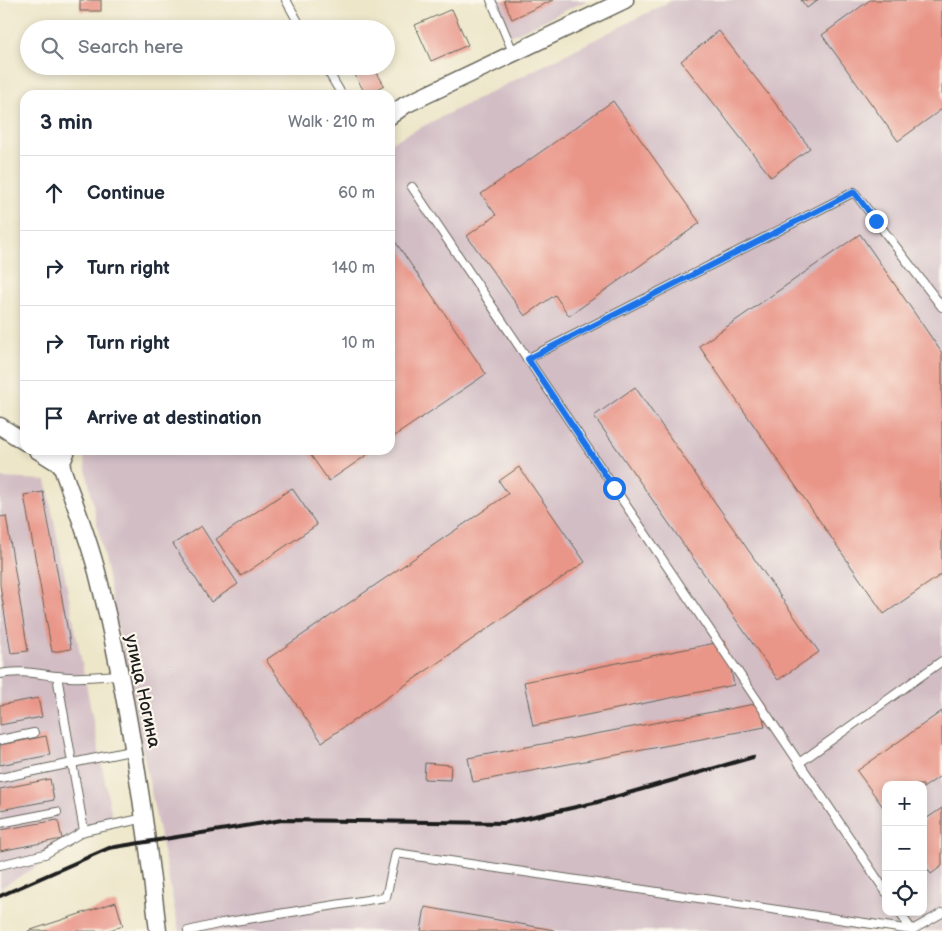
<!DOCTYPE html>
<meta charset="utf-8">
<style>
:root{--surface:#fff;--page:#f2f2f3;--text:#1f2937;--muted:#747a83;--line:#e0e1e3}
body{margin:0;font-family:"Balsamiq Sans",sans-serif;background:var(--page);color:var(--text)}
.controls{position:absolute;right:15px;bottom:15px;display:grid;overflow:hidden;border-radius:10px;box-shadow:0 2px 8px #0003}
.controls button{width:45px;height:45px;display:grid;place-items:center;padding:0;border:0;border-bottom:1px solid var(--line);background:var(--surface);color:var(--text);font:25px sans-serif}
.stop{position:absolute;width:15px;height:15px;margin:-11px;border:4px solid #1a73e8;border-radius:50%;background:#fff}
.stop.end{background:#1a73e8;border-color:#fff;box-shadow:0 1px 5px #0008}
.list{margin:0;padding:0;list-style:none}
h2{display:flex;justify-content:space-between;align-items:center;height:65px;margin:0;padding:0 20px;font-size:21px}
h2 small{font-size:16px;font-weight:400;color:var(--muted)}
.list li{display:grid;grid-template-columns:32px 1fr auto;gap:15px;align-items:center;box-sizing:border-box;height:75px;padding:0 20px;border-top:1px solid var(--line)}
.list b{display:block;font-size:19px;white-space:nowrap}
.list em{font-size:16px;font-style:normal;color:var(--muted)}
.icon{flex:none;width:28px;height:28px;fill:none;stroke:currentColor;stroke-width:2;stroke-linecap:round;stroke-linejoin:round}
.map{position:relative;flex:none;width:942px;height:931px;overflow:hidden}
.search{position:absolute;background:var(--surface);box-shadow:0 2px 8px #0003;left:20px;top:20px;width:375px;height:55px;display:flex;align-items:center;gap:12px;box-sizing:border-box;padding:0 18px;border-radius:28px;color:var(--muted);font-size:19px}
.panel{position:absolute;background:var(--surface);box-shadow:0 2px 8px #0003;left:20px;top:90px;width:375px;height:365px;border-radius:15px}
.map>svg:first-child{display:block}
.industrial{fill:#d2bdc5;fill-rule:evenodd}
.building{fill:#e99588}
.lines{fill:none;stroke-linecap:round;stroke-linejoin:round}
.lane-casing{stroke:#656359;stroke-width:10}
.street-casing{stroke:#656359;stroke-width:19}
.lane{stroke:#fff;stroke-width:8}
.street{stroke:#fff;stroke-width:16}
.rail{stroke:#1c1c1c;stroke-width:4}
.route{stroke:#1a73e8;stroke-width:6}
.labels{text-anchor:middle;stroke-width:4.5;stroke-linejoin:round;paint-order:stroke}
.street-label{font-size:18px;fill:#1c1c1c;stroke:#fbf7ec}
</style>
<div class="map">
<svg width="942" height="931" viewBox="0 0 942 931">
<rect width="100%" height="100%" fill="#fbf7ec"/>
<filter id="ink" filterUnits="userSpaceOnUse"><feTurbulence type="fractalNoise" baseFrequency=".02" numOctaves="2"/><feDisplacementMap in="SourceGraphic" scale="10" xChannelSelector="R" yChannelSelector="G"/><feConvolveMatrix kernelMatrix="1 2 1 2 8 2 1 2 1" color-interpolation-filters="sRGB"/></filter>
<filter id="wash" filterUnits="userSpaceOnUse"><feTurbulence type="fractalNoise" baseFrequency=".0096" numOctaves="4" result="noise"/><feDisplacementMap in="SourceGraphic" scale="20" xChannelSelector="R" yChannelSelector="G"/><feGaussianBlur stdDeviation="1.12" result="paint"/><feColorMatrix in="noise" values="0 0 0 0 0 0 0 0 0 0 0 0 0 0 0 0 0 1.4 0 .05"/><feComposite in="paint" operator="in"/></filter>
<g filter="url(#wash)">
<rect width="100%" height="100%" fill="#ede6c9"/>
<g class="industrial">
<polygon points="488,0 588,0 506,38"/>
<path d="M673,0h269v931h-763l-96,-477 3,-4h304v-307zM886,785h37v127h-37z"/>
<polygon points="0,478 46,480 113,822 0,888"/>
</g>
<g id="blocks">
<g class="building">
<rect x="80" y="0" width="21" height="11"/>
<polygon points="504,0 553,0 512,19"/>
<polygon points="801,0 818,0 807,8"/>
<polygon points="870,0 942,0 942,109 898,141 822,35"/>
<polygon points="452,9 468,45 431,61 415,25"/>
<rect x="71" y="25" width="26" height="4"/>
<polygon points="719,31 810,148 771,177 681,61"/>
<polygon points="350,66 373,66 384,85 366,95"/>
<polygon points="613,101 700,223 569,316 555,295 525,316 467,236 496,215 481,194"/>
<polygon points="390,234 486,374 390,439"/>
<polygon points="860,234 942,353 942,574 884,614 699,346"/>
<polygon points="635,387 819,652 778,680 594,416"/>
<polygon points="307,450 374,450 329,481"/>
<polygon points="519,467 585,562 322,742 266,660 508,494 499,481"/>
<polygon points="292,488 317,525 241,576 216,539"/>
<polygon points="43,492 71,649 52,652 24,495"/>
<polygon points="6,516 28,651 11,653 0,585 0,517"/>
<polygon points="201,526 238,584 211,602 173,544"/>
<polygon points="725,641 734,685 533,726 524,682"/>
<polygon points="38,698 42,717 0,725 0,705"/>
<polygon points="760,703 765,727 473,782 468,758"/>
<polygon points="942,711 942,775 923,788 923,785 886,785 886,811 857,771"/>
<polygon points="46,736 50,755 0,765 0,745"/>
<polygon points="425,763 451,765 450,780 424,779"/>
<polygon points="50,779 54,800 0,810 0,789"/>
<polygon points="942,808 942,866 931,874 923,863 923,821"/>
<polygon points="58,820 62,839 0,851 0,830"/>
<polygon points="116,902 123,926 106,931 28,931"/>
<polygon points="425,907 554,930 554,931 421,931"/>
</g>
</g>
</g>
<g filter="url(#ink)">
<use href="#blocks" fill-opacity="0" stroke="#656359" stroke-width="1"/>
<g class="lines">
<defs>
<g id="lane">
<polyline points="286,0 302,29"/>
<polyline points="491,0 513,52"/>
<polyline points="325,66 342,95"/>
<polyline points="412,187 886,892"/>
<polyline points="527,359 854,192 942,307"/>
<path d="M0,674c23,-5 46,2 69,3 17,1 34,-1 50,-2"/>
<polyline points="57,676 84,831"/>
<polyline points="0,740 34,733"/>
<polyline points="799,763 942,661"/>
<polyline points="0,778 135,750"/>
<polyline points="0,823 57,812"/>
<polyline points="0,865 45,854 84,831 145,818"/>
<polyline points="912,930 942,913"/>
<polyline points="188,931 222,923 386,897 396,853 912,930 899,912"/>
</g>
<g id="street">
<polyline points="390,116 405,105 625,0"/>
<polyline points="0,426 25,442"/>
<polyline points="37,450 61,465"/>
<path d="M61,465c13,38 29,76 38,115 29,116 46,233 59,351"/>
<polyline points="61,465 67,450"/>
</g>
</defs>
<use href="#lane" class="lane-casing"/>
<use href="#street" class="street-casing"/>
<use href="#lane" class="lane"/>
<use href="#street" class="street"/>
<polyline class="rail" points="0,896 109,848 282,820 504,823 594,803 753,757"/>
</g>
</g>
<g class="lines" filter="url(#ink)">
<polyline class="route" points="614,488 528,359 854,192 876,221"/>
</g>
<g class="labels">
<g class="street-label">
<text transform="translate(143 691) rotate(78)" y="6">улица Ногина</text>
</g>
</g>
</svg>
<div class="controls">
<button>+</button>
<button>−</button>
<button><svg class="icon" aria-label="locate" viewBox="0 0 24 24"><circle cx="12" cy="12" r="6"/><path d="M12 2v4M12 18v4M2 12h4M18 12h4"/></svg></button>
</div>
<div class="stop" style="left:614px;top:488px"></div>
<div class="stop end" style="left:876px;top:221px"></div>
<div class="search"><svg class="icon" aria-label="search" viewBox="0 0 24 24"><circle cx="10" cy="10" r="6"/><path d="M15 15l6 6"/></svg>Search here</div>
<section class="panel">
<h2>3 min<small>Walk · 210 m</small></h2>
<ul class="list">
<li><svg class="icon" aria-label="ahead" viewBox="0 0 24 24"><path d="M12 20V5M6 11l6-6 6 6"/></svg><div><b>Continue</b></div><em>60 m</em></li>
<li><svg class="icon" aria-label="right" viewBox="0 0 24 24"><path d="M7 20v-9h11M14 6l5 5-5 5"/></svg><div><b>Turn right</b></div><em>140 m</em></li>
<li><svg class="icon" aria-label="right" viewBox="0 0 24 24"><path d="M7 20v-9h11M14 6l5 5-5 5"/></svg><div><b>Turn right</b></div><em>10 m</em></li>
<li><svg class="icon" aria-label="arrive" viewBox="0 0 24 24"><path d="M6 21V4h12l-3 4 3 4H6"/></svg><div><b>Arrive at destination</b></div></li>
</ul>
</section>
</div>
